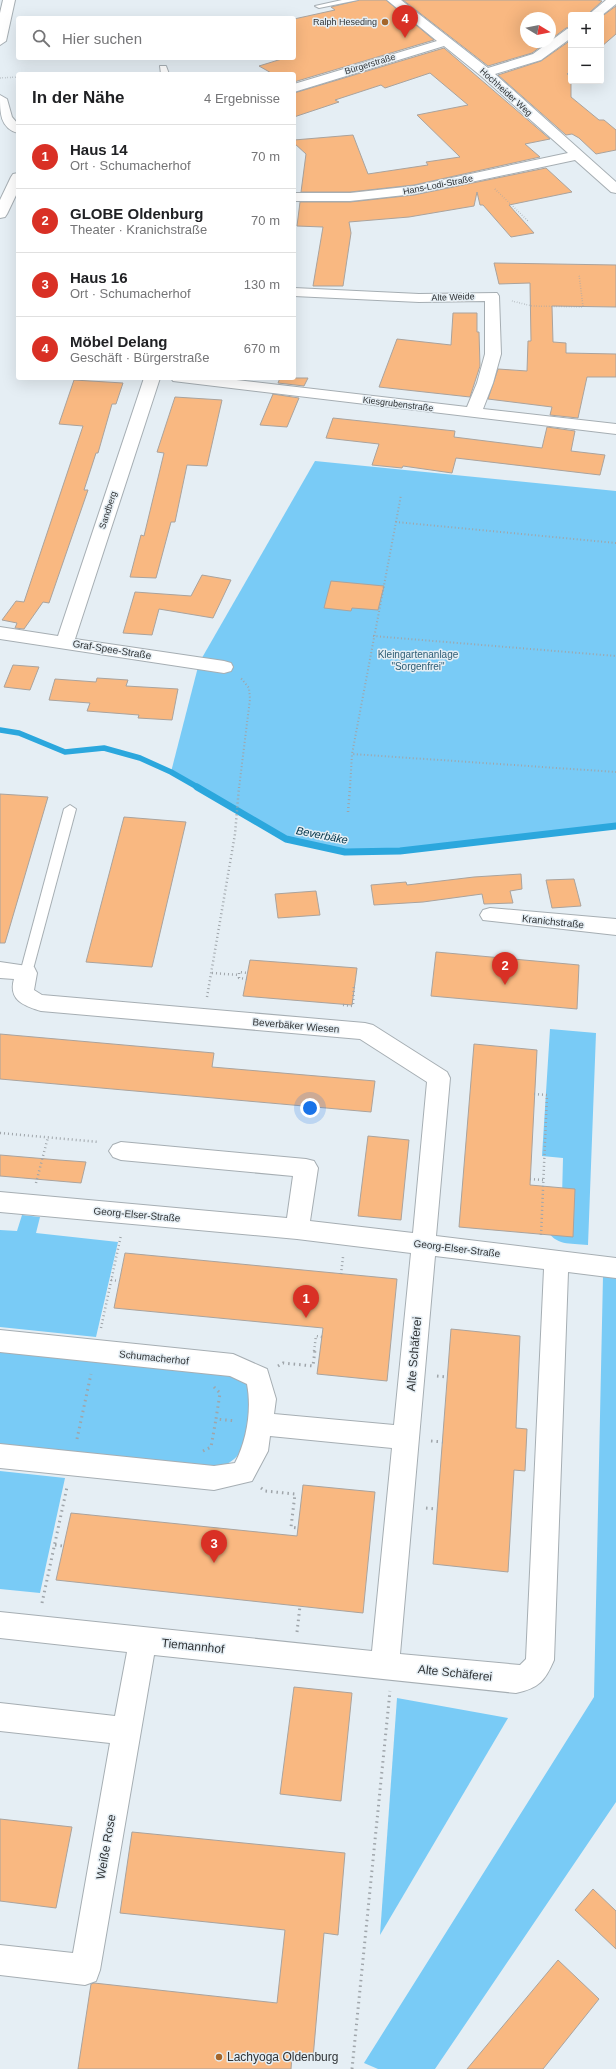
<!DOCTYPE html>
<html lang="de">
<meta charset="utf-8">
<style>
:root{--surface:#fff;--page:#f2f2f2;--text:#202124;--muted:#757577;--line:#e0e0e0;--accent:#d93025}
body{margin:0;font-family:Arial,sans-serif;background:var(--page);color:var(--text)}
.controls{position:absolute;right:12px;top:12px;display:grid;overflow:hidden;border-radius:4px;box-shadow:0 4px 16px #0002}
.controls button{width:36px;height:36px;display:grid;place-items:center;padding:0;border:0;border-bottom:1px solid var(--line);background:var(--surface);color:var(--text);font:20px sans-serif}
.compass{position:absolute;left:520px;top:12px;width:36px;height:36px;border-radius:50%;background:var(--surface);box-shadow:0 4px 16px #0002;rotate:100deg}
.you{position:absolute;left:310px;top:1108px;width:14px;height:14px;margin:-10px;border:3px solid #fff;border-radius:50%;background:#1a73e8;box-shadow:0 0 0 6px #1a73e833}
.badge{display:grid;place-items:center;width:26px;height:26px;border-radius:50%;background:var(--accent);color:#fff;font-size:13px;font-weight:700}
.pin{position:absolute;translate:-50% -33px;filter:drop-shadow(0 1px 2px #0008)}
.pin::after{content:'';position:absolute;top:21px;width:14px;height:12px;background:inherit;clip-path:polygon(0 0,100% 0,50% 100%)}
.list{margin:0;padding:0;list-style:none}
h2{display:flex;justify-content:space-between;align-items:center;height:52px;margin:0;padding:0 16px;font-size:17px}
h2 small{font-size:13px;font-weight:400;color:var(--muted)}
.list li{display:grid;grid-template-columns:26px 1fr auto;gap:12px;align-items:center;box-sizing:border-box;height:64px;padding:0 16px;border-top:1px solid var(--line)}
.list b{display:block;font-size:15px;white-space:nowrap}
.list p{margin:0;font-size:13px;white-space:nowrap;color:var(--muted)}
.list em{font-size:13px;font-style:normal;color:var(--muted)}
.icon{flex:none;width:22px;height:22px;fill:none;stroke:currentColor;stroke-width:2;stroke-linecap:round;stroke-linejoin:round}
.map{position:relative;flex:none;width:616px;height:2069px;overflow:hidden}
.search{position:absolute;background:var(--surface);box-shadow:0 4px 16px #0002;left:16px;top:16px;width:280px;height:44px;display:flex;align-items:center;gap:10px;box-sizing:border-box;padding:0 14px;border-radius:4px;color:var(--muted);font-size:15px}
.panel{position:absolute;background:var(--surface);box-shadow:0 4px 16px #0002;left:16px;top:72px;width:280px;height:308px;border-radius:4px}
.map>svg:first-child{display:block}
.green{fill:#79cbf6}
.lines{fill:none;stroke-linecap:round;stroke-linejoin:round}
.stream-far1{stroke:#2ba7dd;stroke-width:5.5}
.stream{stroke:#2ba7dd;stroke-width:7}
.building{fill:#f9b881;stroke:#aaa39d}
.service-casing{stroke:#a6aeb3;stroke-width:2}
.minor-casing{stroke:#a6aeb3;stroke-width:2}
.path-far3{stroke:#9fa5aa;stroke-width:1.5;stroke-dasharray:0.5 2;stroke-linecap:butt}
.path-far2{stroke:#9fa5aa;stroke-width:2;stroke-dasharray:1 2.5;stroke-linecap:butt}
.path-far1{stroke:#9fa5aa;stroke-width:2.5;stroke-dasharray:1 3;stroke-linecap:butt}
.path{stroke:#9fa5aa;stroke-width:3;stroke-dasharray:1.5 4;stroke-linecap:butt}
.service{fill:#fff;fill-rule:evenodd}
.minor{fill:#fff;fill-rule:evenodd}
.poi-dot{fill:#a4662b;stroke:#e5eef4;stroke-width:1.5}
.labels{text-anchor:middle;stroke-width:3;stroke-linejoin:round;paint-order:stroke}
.far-poi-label{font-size:9px;fill:#303335;stroke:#e5eef4;text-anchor:end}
.far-street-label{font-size:9px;fill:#303335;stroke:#e5eef4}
.street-label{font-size:10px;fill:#303335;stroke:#e5eef4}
.park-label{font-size:10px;fill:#2f5e76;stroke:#e5eef4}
.water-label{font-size:11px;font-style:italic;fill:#003449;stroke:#e5eef4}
.near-street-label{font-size:12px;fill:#303335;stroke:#e5eef4}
.near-poi-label{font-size:12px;fill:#303335;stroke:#e5eef4;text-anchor:start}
</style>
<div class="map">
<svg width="616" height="2069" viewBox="0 0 616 2069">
<rect width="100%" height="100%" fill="#e5eef4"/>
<g class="green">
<polygon points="315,461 616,491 616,824 400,851 350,852 286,839 171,772 199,663"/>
<path d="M550,1029l46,4 -8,212c-19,-2 -32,1 -42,-16l16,-32 1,-39 -21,-2z"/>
<polygon points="22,1215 40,1217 36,1233 118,1242 96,1337 0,1327 0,1230 17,1231"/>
<polygon points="603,1276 616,1278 616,1802 435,2069 378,2069 364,2063 594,1697"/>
<path d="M0,1349l222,22 21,8 7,8c-2,34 6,69 -33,81l-217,-21z"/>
<polygon points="0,1471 65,1478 40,1593 0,1589"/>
<polygon points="397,1698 508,1718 380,1935"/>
</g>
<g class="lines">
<polyline class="stream-far1" points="0,730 19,733 65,752 104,748 140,758 171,772 199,788"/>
<polyline class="stream" points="197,787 286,839 345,852 400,851 616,826"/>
</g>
<g class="building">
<polygon points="359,0 386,0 434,40 294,82 294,74 273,74 259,66 285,58 294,58 294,19 335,10 331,7"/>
<polygon points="403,0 597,0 602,1 587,15 571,15 571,27 566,28 550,40 550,18 526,18 526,42 547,42 532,53 488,66"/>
<polygon points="616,6 616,34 601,47 601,17"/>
<polygon points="571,40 571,71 567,74 571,76 571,97 599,120 604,120 616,130 616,150 596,154 579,138 572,134 566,135 498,75 541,61"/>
<polygon points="444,48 550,139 525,144 540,157 414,185 350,192 301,192 306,154 294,143 294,140 353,135 368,174 428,165 426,162 460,157 417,115 468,105 430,73 385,88 381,85 335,100 339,102 294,117 294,93"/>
<polygon points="546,168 572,192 509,205 534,233 511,237 483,205 480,205 477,192 474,206 409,217 349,222 351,233 343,286 313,286 323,227 297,226 300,202 350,202 414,195"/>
<polygon points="494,263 616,265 616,307 552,306 553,342 566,343 566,353 616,354 616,377 587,377 578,418 550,415 552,407 488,399 498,369 527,371 528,341 531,341 530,283 499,284"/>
<polygon points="453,313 477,313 477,332 479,332 480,366 470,397 379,387 397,339 451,345"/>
<polygon points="280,378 308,378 304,386 278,383"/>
<polygon points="74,380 123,383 116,404 112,404 98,453 96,453 84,490 88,490 49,603 43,602 24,629 15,628 17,623 2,620 16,601 24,602 83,426 59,424"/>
<polygon points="273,394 299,398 287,427 260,425"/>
<polygon points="175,397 222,400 207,466 187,465 175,522 171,522 156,578 130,577 141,535 144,536 164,453 157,452"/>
<polygon points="333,418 455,431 454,437 542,448 547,427 575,431 571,451 605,455 600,475 456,458 452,473 403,466 402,468 372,465 379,444 326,438"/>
<polygon points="202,575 231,580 213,618 159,609 152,635 123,633 135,592 191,596"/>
<polygon points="331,581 384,586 378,610 352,608 351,611 324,608"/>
<polygon points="13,665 39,667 30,690 4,687"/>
<polygon points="97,678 128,680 126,686 178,689 172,720 138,718 139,715 87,711 90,703 49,700 55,679 96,682"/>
<polygon points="0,794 48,797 5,943 0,943"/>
<polygon points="124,817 186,822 152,967 86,962"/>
<polygon points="521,874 522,889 510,891 513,903 484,904 482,894 423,902 374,905 371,885 406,882 407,885 474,877"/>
<polygon points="574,879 581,906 552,908 546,880"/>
<polygon points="316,891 320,915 278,918 275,894"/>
<polygon points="436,952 579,965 577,1009 431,996"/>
<polygon points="250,960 357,968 352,1005 243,996"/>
<polygon points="0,1034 214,1053 212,1067 375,1081 371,1112 0,1079"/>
<polygon points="474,1044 537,1050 530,1185 575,1189 573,1237 459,1227"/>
<polygon points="368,1136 409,1140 401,1220 358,1216"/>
<polygon points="0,1155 59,1160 86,1162 81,1183 0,1176"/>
<polygon points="125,1253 397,1279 387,1381 317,1374 323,1328 114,1308"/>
<polygon points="451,1329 520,1336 516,1428 527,1429 525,1471 514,1470 508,1572 433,1564"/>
<polygon points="303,1485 375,1492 363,1613 56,1580 71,1513 297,1536"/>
<polygon points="294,1687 352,1693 341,1801 280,1794"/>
<polygon points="0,1819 72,1827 56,1908 0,1901"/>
<polygon points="132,1832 345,1853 338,1935 324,1933 313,2058 292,2056 291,2069 78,2069 91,1984 94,1983 277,2003 285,1930 120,1913"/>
<polygon points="593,1889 616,1911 616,1949 575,1910"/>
<polygon points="558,1960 599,1999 543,2069 467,2069"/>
</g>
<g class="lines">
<defs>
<g id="service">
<polygon points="342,0 358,0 319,8 315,6"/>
<polygon points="160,66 166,66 169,74 161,74"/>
<polygon points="70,805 76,809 32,973 30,976 22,976 20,973 64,809"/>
</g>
<g id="minor">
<polygon points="3,0 15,0 6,41 0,45 0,13"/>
<polygon points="387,0 401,0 488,68 533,54 567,29 571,28 571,38 541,60 495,74 616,182 616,193 611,192 575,160 414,194 350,201 294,201 294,193 350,193 414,186 568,153 481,76 444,46 294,92 294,84 437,41"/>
<polygon points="606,0 616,0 616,4 601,16 588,15"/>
<path d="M0,95l7,4 5,18 6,7v9c-18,-5 -18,-20 -18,-38z"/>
<polygon points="18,173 18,191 7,214 5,217 0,218 0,200 11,177 13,174"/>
<polygon points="294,288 419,294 497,293 499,296 501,354 493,383 483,409 616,424 616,434 173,381 171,378 219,378 467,407 477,383 485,354 485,301 419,302 294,296"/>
<polygon points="144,378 160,378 75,639 224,661 231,663 233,667 231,671 224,673 0,639 0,627 58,636"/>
<polygon points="490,908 616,919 616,935 483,920 480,915 483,910"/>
<path d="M0,962l34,5 3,6 -3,17 8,5 323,28 8,2 74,47 3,6 -14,158 180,22v20l-48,-6 -14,388c-9,21 -15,28 -38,33l-362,-38 -54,315 -4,11 -11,4 -85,-10v-30l73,8 37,-210 -110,-12v-28l115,13 12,-64 -127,-14v-26l372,39 20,-203 -122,-12 -2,15 -16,30 -38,9 -214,-22v-24l214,22 21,-3c12,-23 17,-54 12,-79l-17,-8 -230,-24v-22l233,24 34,15 9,30 -2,15 120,11 17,-172 -114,-14 -297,-27v-20l287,26 6,-42 -172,-16 -8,-3 -4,-6 4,-6 8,-3 185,17 8,2 4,7 -8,53 103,12 14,-151 -67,-43 -319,-28c-17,-5 -33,-11 -27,-32l-14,-1zM435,1256l109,13 -18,390 -6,6 -120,-11z"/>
</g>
</defs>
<use href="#service" class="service-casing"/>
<use href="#minor" class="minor-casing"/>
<g class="path-far3">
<polyline points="0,78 18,77"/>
<polyline points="495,189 528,221"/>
<polyline points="512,301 532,306 583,307 579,274"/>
</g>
<g class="path-far2">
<polyline points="396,522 401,495"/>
<polyline points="616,543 396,522 352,754 616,772"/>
<polyline points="373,636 616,656"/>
<polyline points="239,788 250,699 249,688 240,677"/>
<polyline points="350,788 352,754"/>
</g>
<g class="path-far1">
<polyline points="348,812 350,787"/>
<polyline points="212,973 239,975"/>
<polyline points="247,979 239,978 239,972 248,973"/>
<polyline points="207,997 235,834 239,787"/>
<polyline points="343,1005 353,1006 354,984"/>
<polyline points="534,1094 547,1095 541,1236"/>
<polyline points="0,1133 99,1142"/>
<polyline points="530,1179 543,1180"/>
<polyline points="36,1183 48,1137"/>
<polyline points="341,1274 343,1257"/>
<polyline points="111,1280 119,1281"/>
<polyline points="101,1328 121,1235"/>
<polyline points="314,1351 316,1336 322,1337"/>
</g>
<g class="path">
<polyline points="278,1366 283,1363 313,1366 315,1350"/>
<polyline points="437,1376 448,1377"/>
<polyline points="214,1387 220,1393 216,1419 236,1421"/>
<polyline points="77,1439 91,1374"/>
<polyline points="431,1441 443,1442"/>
<polyline points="203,1451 211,1447 216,1419"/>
<polyline points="261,1488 265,1491 295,1494 291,1527 298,1528"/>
<polyline points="426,1508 437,1509"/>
<polyline points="55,1545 63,1546"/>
<polyline points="42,1603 67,1487"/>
<polyline points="297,1632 300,1606"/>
<polyline points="352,2069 390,1691"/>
</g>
<use href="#service" class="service"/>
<use href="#minor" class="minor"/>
</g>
<g class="poi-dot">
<circle cx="385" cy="22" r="4"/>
<circle cx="219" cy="2057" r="4"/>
</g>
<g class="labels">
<g class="far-poi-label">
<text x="377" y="25">Ralph Heseding</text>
</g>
<g class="far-street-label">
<text transform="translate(370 64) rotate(-17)" y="3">Bürgerstraße</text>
<text transform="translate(506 92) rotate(42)" y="3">Hochheider Weg</text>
<text transform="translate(438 185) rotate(-11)" y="3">Hans-Lodi-Straße</text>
<text transform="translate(453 297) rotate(-2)" y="3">Alte Weide</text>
<text transform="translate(398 404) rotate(7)" y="3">Kiesgrubenstraße</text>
<text transform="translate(108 510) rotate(-72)" y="3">Sandberg</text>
</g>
<g class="street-label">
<text transform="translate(112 649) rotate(9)" y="4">Graf-Spee-Straße</text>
<text transform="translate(553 921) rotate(6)" y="4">Kranichstraße</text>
<text transform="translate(296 1025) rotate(5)" y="4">Beverbäker Wiesen</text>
<text transform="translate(137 1214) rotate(5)" y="4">Georg-Elser-Straße</text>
<text transform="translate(457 1248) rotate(7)" y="4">Georg-Elser-Straße</text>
<text transform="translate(154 1357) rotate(6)" y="4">Schumacherhof</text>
</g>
<g class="park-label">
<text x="418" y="658">Kleingartenanlage<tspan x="418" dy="12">"Sorgenfrei"</tspan></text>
</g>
<g class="water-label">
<text transform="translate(322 835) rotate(11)" y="4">Beverbäke</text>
</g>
<g class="near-street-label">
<text transform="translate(414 1354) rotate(-85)" y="4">Alte Schäferei</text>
<text transform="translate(193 1646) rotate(6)" y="4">Tiemannhof</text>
<text transform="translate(455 1673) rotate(6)" y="4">Alte Schäferei</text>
<text transform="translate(106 1847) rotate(-80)" y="4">Weiße Rose</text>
</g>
<g class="near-poi-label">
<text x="227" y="2061">Lachyoga Oldenburg</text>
</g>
</g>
</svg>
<div class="controls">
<button>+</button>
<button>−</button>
</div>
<svg class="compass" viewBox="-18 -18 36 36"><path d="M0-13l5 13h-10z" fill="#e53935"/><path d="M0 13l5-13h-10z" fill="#757577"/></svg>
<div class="you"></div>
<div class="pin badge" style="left:306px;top:1318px">1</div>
<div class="pin badge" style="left:505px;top:985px">2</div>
<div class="pin badge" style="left:214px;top:1563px">3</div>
<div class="pin badge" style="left:405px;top:38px">4</div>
<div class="search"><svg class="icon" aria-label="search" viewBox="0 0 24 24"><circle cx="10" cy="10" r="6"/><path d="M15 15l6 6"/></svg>Hier suchen</div>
<section class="panel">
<h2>In der Nähe<small>4 Ergebnisse</small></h2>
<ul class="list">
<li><span class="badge">1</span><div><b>Haus 14</b><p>Ort · Schumacherhof</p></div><em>70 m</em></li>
<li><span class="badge">2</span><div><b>GLOBE Oldenburg</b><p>Theater · Kranichstraße</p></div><em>70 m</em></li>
<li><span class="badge">3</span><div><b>Haus 16</b><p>Ort · Schumacherhof</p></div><em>130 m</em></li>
<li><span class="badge">4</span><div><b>Möbel Delang</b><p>Geschäft · Bürgerstraße</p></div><em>670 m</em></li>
</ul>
</section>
</div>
